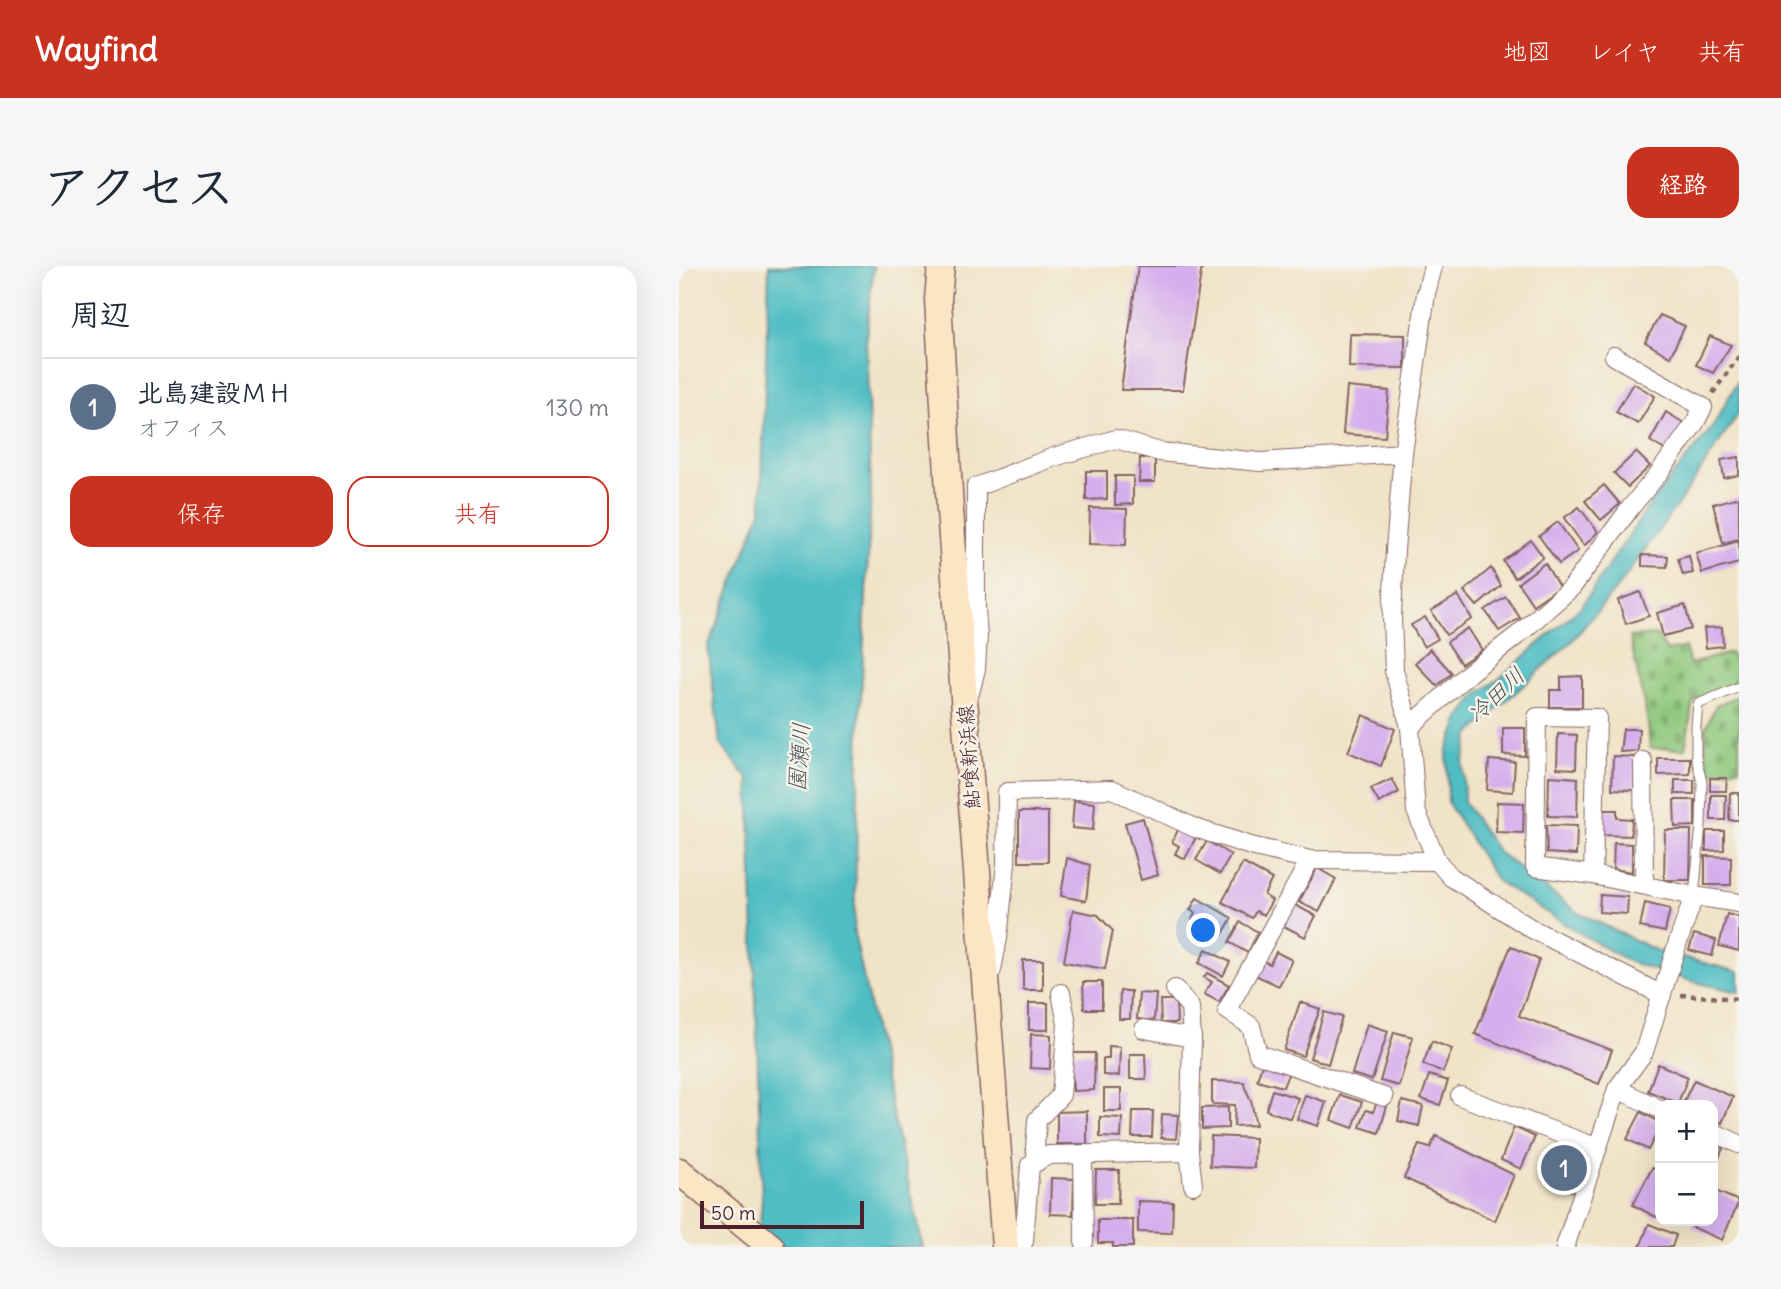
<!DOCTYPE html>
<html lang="ja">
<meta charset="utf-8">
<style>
:root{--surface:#fff;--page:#f6f6f7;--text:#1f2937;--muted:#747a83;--line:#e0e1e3;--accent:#c8321e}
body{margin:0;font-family:Delius,"Klee One",sans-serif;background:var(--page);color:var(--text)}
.controls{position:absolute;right:21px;bottom:21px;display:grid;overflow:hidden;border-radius:14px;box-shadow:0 7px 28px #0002}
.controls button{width:63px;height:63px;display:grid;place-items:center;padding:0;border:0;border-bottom:2px solid var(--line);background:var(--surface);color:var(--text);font:35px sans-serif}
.scale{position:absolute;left:21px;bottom:18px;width:164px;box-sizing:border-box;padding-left:7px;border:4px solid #4a1f2b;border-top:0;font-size:19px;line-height:24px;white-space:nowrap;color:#4a1f2b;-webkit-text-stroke:5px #f7f3e8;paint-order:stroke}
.you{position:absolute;left:525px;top:665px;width:24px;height:24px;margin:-18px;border:5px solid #fff;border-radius:50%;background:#1a73e8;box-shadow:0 0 0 10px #1a73e833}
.badge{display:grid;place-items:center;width:46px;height:46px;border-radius:50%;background:var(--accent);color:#fff;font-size:23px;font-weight:700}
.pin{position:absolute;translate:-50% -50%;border:4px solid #fff;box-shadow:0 2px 7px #0006}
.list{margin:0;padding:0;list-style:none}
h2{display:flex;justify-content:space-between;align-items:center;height:91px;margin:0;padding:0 28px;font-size:30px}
h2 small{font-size:23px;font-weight:400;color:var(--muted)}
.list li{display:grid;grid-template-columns:46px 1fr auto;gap:21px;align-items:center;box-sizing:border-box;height:98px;padding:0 28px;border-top:2px solid var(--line)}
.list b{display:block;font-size:26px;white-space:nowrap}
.list p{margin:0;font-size:23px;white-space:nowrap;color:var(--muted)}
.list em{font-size:23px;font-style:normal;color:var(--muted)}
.actions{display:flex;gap:14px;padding:21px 28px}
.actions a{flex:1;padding:16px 0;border:2px solid var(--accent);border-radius:21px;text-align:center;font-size:24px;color:var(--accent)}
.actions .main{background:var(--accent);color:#fff}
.map{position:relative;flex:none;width:1060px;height:981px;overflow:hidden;border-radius:21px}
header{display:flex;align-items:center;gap:42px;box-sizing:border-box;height:98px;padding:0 35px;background:var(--accent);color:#fff}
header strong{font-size:33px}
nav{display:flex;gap:38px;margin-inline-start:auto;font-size:24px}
.intro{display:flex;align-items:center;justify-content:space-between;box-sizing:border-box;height:168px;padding:0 42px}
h1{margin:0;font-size:49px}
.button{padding:18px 32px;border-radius:21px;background:var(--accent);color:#fff;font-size:24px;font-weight:700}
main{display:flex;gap:42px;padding:0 42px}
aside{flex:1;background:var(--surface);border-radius:21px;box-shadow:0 7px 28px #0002}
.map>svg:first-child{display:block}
.cemetery{fill:url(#cemetery-stones);stroke:#6c7454;stroke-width:2}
.water{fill:#4fbec4;stroke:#4c6e78;stroke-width:2}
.building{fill:#d5afed}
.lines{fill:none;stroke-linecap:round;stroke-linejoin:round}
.lane-casing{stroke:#846462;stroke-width:11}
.street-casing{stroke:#846462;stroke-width:20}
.secondary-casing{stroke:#846462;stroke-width:29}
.path{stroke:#846462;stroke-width:4.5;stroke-dasharray:5 5;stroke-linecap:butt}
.lane{stroke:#fff;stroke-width:9}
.street{stroke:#fff;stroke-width:18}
.secondary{stroke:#fce5c4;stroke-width:26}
.labels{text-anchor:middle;stroke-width:5;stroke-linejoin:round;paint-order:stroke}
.street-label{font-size:21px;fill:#4a1f2b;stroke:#f7f3e8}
.water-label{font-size:23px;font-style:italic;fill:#4c5761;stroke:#f7f3e8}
</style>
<header>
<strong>Wayfind</strong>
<nav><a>地図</a><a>レイヤ</a><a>共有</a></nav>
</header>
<div class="intro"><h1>アクセス</h1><a class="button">経路</a></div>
<main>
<aside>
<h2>周辺<small></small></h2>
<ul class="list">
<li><span class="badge" style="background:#5c6f8a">1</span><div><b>北島建設ＭＨ</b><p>オフィス</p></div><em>130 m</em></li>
</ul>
<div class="actions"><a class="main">保存</a><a>共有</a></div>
</aside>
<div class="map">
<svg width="1060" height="981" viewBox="0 0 1060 981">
<defs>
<pattern id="cemetery-stones" width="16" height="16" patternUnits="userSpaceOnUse" patternTransform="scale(1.75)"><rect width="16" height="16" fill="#8ec87d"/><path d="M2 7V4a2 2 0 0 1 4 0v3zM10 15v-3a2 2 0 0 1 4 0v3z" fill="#7cab6c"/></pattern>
</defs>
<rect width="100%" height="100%" fill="#f7f3e8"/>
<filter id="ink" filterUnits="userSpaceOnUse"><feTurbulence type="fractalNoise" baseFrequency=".0143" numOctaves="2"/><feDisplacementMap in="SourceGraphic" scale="14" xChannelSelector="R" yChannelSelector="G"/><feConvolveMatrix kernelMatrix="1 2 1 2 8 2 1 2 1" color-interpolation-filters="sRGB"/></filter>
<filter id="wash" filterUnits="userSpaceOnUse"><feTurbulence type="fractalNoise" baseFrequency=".00686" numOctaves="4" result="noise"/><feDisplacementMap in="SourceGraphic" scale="28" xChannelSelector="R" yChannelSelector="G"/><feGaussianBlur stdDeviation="1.57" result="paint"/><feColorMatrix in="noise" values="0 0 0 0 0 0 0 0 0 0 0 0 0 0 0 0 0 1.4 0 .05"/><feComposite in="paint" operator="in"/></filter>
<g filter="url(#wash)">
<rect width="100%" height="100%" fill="#f0e3c7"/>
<g class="cemetery">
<polygon points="978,369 988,385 1006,381 1011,398 1051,387 1060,402 1060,415 1014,435 1006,483 971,482 969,457 951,371"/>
<polygon points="1060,430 1060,502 1027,507 1026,463 1037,439"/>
</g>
<g class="water">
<polygon points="90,0 195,0 187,71 192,226 181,455 175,667 218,869 244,981 79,981 83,933 70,514 41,477 29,381 82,245"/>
<polygon points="1060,113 1060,147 1003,232 942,317 893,375 791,468 784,497 785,536 819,586 898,646 976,684 1060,706 1060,726 1016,716 951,696 897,665 818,615 769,537 768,486 781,452 798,429 821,412 901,342 976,231 1033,162"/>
</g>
<g id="blocks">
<g class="building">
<polygon points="459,0 523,0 504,124 442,124"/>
<polygon points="981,49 1006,60 991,91 966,76"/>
<polygon points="671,68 726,69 726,102 670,101"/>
<polygon points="1031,70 1052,79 1034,107 1017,99"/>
<polygon points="954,117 976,130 959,158 937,146"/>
<polygon points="668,121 710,125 706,171 664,168"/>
<polygon points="987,146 1005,157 989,186 971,175"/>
<polygon points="957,186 971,200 949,221 935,207"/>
<polygon points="1060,191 1060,209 1045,212 1042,194"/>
<polygon points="461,192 476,192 476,216 460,216"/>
<polygon points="407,205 428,205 428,233 407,234"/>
<polygon points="436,210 454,210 454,238 436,239"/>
<polygon points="925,219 941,238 922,254 906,235"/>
<polygon points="1060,231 1060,273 1044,277 1034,238"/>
<polygon points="900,241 919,266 905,280 885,252"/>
<polygon points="411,242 448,243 447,279 410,278"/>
<polygon points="879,256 899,285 880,298 860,270"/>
<polygon points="852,274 864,291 836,312 824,295"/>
<polygon points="1060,275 1060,297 1023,307 1017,287"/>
<polygon points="963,289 989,290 988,301 963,300"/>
<polygon points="1010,290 1014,307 1004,309 999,293"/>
<polygon points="866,297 880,321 854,339 839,317"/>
<polygon points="812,302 822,320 798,340 785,325"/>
<polygon points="961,326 970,350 947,358 939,334"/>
<polygon points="779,329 793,353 767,369 752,345"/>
<polygon points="827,331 841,352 820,365 806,344"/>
<polygon points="1006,339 1012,363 984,370 978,347"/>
<polygon points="746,351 759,373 745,381 732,359"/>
<polygon points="1043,361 1044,380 1027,382 1025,362"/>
<polygon points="789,362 803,384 782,398 768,376"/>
<polygon points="751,383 773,407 758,420 736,397"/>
<polygon points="903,410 903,441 871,441 871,424 882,424 882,411"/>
<polygon points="684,449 716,463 702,500 669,486"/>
<polygon points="824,462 846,462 846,490 824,489"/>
<polygon points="944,463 960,463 959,485 941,486"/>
<polygon points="879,468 898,469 897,503 878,502"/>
<polygon points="934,490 956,491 955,524 933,523"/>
<polygon points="979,492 1011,492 1011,508 979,509"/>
<polygon points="810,494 836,496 834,526 808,524"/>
<polygon points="870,510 899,512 898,551 869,550"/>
<polygon points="1031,512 1048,512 1047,525 1031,525"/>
<polygon points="713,513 720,526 700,537 692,523"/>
<rect x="996" y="514" width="19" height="14"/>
<polygon points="1051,527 1060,527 1060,554 1050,554"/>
<polygon points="1032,529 1047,529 1046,554 1032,554"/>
<polygon points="995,534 1016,534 1016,560 996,561"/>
<polygon points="395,535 416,537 414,564 393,562"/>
<polygon points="818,536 845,537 844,567 817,566"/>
<polygon points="923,544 938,544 938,552 953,553 952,570 922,569"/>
<rect x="340" y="546" width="29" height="50"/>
<polygon points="464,552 479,609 462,614 446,557"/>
<polygon points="867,559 898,560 897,589 868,587"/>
<polygon points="500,562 517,571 506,593 496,588 500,580 493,576"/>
<polygon points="986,564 1012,564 1011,614 985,614"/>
<polygon points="1027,565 1045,565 1045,584 1027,585"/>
<polygon points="528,575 552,589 541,608 517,594"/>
<polygon points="935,577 953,578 953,606 934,603"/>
<polygon points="1026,590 1052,591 1052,619 1026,619"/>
<polygon points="388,592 411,599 407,635 382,630"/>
<polygon points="564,597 593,613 585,629 593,634 585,649 577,645 573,652 543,636"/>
<polygon points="638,602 657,613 640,646 620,636"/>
<polygon points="921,629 949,631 948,648 920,646"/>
<polygon points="518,632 553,652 542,671 513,654 516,647 511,644"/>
<polygon points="966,637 991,643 986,666 961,661"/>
<polygon points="614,638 637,650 626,671 603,659"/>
<polygon points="394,644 419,649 434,665 426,703 385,696"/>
<polygon points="1048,648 1060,651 1060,685 1040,680"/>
<polygon points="561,656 579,666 569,687 550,676"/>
<polygon points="1015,668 1037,674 1033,690 1010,684"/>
<polygon points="832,680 860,694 840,750 933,784 920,818 796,768"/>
<polygon points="527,683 551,696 544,710 520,697"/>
<polygon points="597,686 613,694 600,720 576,709 583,695 591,698"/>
<rect x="344" y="694" width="20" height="30"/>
<polygon points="528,707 550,719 540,736 525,728 533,716 525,711"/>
<polygon points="404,716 423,716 423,743 405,743"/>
<polygon points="441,725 452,725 451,753 440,753"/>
<polygon points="460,727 477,728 475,755 458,753"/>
<polygon points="481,734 497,734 498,757 482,757"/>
<polygon points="621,736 641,743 624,790 605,784"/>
<rect x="350" y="737" width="19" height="27"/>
<polygon points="645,746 663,751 649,798 631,792"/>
<polygon points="688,758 709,765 693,814 673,808"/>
<polygon points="715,766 734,771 720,820 701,815"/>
<polygon points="352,768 372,769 371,803 351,802"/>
<polygon points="753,775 773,783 764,806 744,798"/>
<polygon points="430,780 441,781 440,810 424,809 424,793 430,793"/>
<polygon points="392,787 416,787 415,824 394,825"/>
<polygon points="451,788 466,788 467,813 451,813"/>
<polygon points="583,798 610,806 604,821 578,814"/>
<polygon points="979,798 1009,811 999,837 969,825"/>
<polygon points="750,809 769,815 761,839 742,833"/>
<polygon points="1015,814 1054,831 1043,857 1034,852 1034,839 1003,839"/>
<polygon points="533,815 565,816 566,822 572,834 577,859 555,860 556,839 533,838"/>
<rect x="425" y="823" width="17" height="22"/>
<polygon points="593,824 619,832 612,853 587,844"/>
<polygon points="626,829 647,836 639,860 618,853"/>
<polygon points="661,829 683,836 674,862 652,854"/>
<polygon points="723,835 744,840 740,860 719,855"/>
<polygon points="698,836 708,840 700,867 681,861 687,844 694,846"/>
<polygon points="549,841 549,862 523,863 523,842"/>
<polygon points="408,845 408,878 378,878 378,846"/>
<polygon points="454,845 474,845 473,871 453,871"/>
<polygon points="962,846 981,856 981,861 969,884 948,873"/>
<polygon points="483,848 499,849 497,873 482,872"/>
<polygon points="421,851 443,852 442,872 421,871"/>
<polygon points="835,861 856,871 842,903 822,894"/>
<polygon points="532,870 576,872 575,902 531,900"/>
<polygon points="757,870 835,909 816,955 725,912 740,879 751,882"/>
<polygon points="1034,877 1044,882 1034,906"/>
<polygon points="879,879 905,890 892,925 866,913"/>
<polygon points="973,902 981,906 981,942 977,951 954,939"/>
<polygon points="417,904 440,904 439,938 416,938"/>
<polygon points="372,912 395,913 394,949 371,948"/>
<polygon points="1034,924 1060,935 1043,974 1013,961 1015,955 1034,955"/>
<polygon points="459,935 494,936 493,967 459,966"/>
<polygon points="419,954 454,954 454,981 434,981 434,977 419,977"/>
<polygon points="970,958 997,969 993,981 961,981"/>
</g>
</g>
</g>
<g filter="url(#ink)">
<use href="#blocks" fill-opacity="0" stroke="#846462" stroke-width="2"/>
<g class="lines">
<defs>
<polyline id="lane" points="1015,630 1022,559 1023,516 1017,492 1017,460 1019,438 1060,421"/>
<g id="street">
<polyline points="724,187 747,28 754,0"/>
<polyline points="291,427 297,403 299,370 297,343 297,221 375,191 437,173 481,186 581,196 724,187 716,284 713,351 715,405 731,461 737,545 758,595 772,611 853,663 983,729"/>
<polyline points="731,461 790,407 840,368 893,321 952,241 980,207 1016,157 1024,141 935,90"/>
<polyline points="964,495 965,619"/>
<polyline points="631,594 548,744 572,760 579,788 705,831"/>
<polyline points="914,609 918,452 858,451 856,601 914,609 1015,630 1060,637"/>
<polyline points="313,704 319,672 327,598 328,526 433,523 516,562 572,580 631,594 758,595"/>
<polyline points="496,723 511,741 513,772"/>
<polyline points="938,823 981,843"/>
<polyline points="781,830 919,882"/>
<polyline points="1034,866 1060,878"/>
<polyline points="510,886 514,919"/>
<polyline points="404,888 405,976"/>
<polyline points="358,896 356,883 358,854 382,829 388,758 382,727"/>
<polyline points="342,981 345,975 351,899 370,889 510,886 513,772 465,763"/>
<polyline points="886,981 938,823 965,786 997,682 1015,630"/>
</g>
<g id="secondary">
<polyline points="262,0 259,33 271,244 326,981"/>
<polyline points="0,905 92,981"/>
</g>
</defs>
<use href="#lane" class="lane-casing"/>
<use href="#street" class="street-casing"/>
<use href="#secondary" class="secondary-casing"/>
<g class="path">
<polyline points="1034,127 1060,90"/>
<polyline points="1002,729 1060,733"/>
</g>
<use href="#lane" class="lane"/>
<use href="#street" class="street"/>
<use href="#secondary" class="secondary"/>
</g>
</g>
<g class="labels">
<g class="street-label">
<text transform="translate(290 491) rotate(-94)" y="7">鮎喰新浜線</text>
</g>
<g class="water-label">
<text transform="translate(817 429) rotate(-43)" y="8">冷田川</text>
<text transform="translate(120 491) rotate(-86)" y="8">園瀬川</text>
</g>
</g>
</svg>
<div class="controls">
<button>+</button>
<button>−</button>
</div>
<div class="scale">50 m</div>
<div class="you"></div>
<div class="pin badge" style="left:885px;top:902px;background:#5c6f8a">1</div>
</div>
</main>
